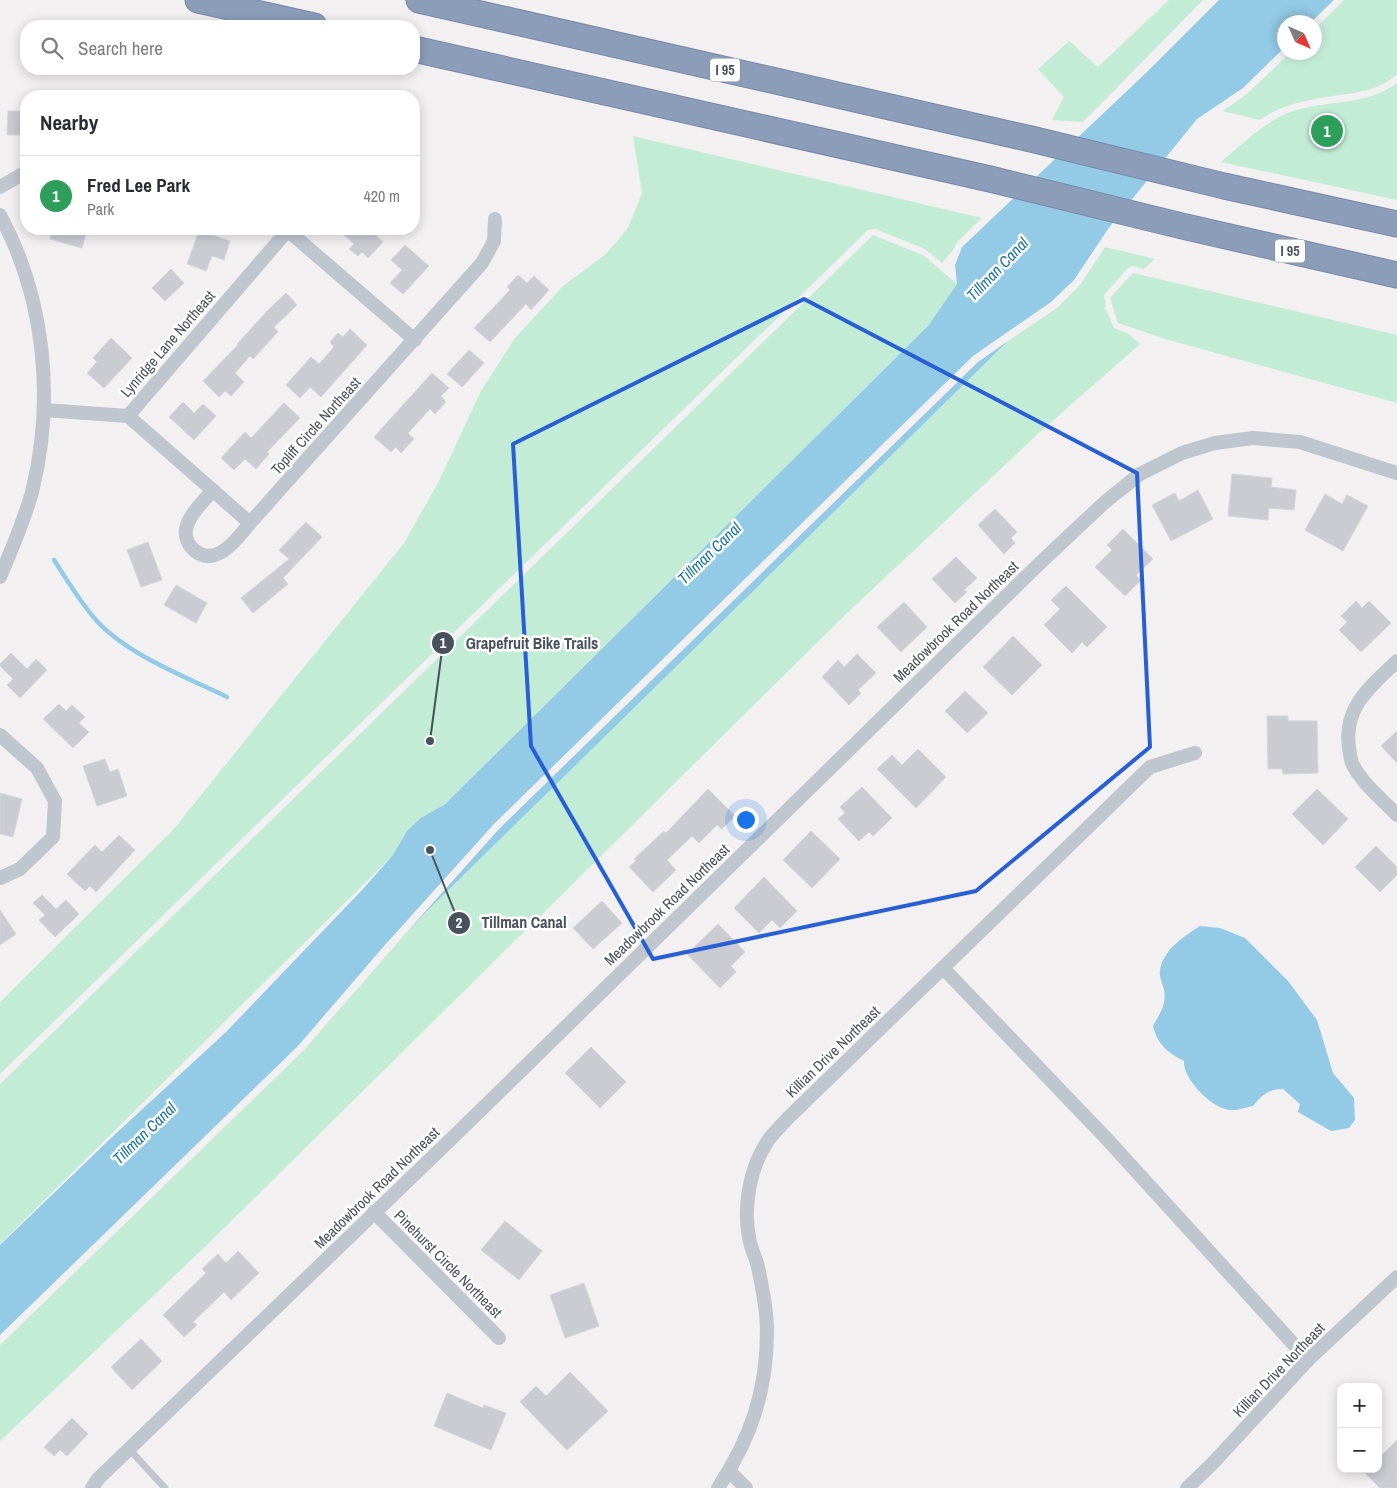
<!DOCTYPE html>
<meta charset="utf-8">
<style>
:root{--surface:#fff;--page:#f2f2f3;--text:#2b2b33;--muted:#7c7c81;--line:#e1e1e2;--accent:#285fd4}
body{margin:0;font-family:"Archivo Narrow",sans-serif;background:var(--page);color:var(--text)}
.controls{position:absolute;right:15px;bottom:15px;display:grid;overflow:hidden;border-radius:10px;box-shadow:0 2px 12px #0003}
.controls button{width:45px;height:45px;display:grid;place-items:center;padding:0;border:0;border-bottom:1px solid var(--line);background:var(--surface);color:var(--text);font:25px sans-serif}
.compass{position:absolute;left:1277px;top:15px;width:45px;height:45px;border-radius:50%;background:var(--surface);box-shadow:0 2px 12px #0003;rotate:135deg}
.you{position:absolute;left:745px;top:819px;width:18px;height:18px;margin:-12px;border:4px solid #fff;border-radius:50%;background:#1a73e8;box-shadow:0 0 0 8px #1a73e833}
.badge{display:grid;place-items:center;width:32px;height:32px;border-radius:50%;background:var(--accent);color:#fff;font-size:16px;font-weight:700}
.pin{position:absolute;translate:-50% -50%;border:2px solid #fff;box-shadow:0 1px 5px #0006}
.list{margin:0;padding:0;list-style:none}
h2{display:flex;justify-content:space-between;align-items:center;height:65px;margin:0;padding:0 20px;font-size:21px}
h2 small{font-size:16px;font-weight:400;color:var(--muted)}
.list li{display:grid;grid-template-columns:32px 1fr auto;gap:15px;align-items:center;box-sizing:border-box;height:80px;padding:0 20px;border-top:1px solid var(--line)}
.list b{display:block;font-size:19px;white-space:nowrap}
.list p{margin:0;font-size:16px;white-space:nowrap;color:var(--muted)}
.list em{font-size:16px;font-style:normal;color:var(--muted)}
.icon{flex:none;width:28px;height:28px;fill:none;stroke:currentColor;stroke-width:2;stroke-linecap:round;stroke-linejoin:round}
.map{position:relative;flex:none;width:1397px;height:1488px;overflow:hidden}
.search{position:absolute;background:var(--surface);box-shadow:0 2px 12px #0003;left:20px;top:20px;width:400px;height:55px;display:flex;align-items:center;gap:12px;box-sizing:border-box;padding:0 18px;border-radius:20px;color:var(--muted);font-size:19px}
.panel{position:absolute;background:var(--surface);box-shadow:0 2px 12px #0003;left:20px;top:90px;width:400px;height:145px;border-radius:20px}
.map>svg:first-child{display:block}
.green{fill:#c3ecd7}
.water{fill:#93cae5}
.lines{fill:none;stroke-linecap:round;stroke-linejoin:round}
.stream{stroke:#93cae5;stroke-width:4.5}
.building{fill:#caccd2;stroke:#d5d6db}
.motorway-casing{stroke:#7788a6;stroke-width:27}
.service{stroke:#bfc6ce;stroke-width:7}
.minor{stroke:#bfc6ce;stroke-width:14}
.motorway{stroke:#8c9dba;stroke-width:25}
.marked{fill:none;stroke:#285fd4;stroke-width:4;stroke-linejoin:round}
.labels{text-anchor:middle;stroke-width:5;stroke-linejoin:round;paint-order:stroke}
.shield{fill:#fff;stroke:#80858d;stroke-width:1}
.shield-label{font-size:14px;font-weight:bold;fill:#49515c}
.street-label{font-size:15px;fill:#49515c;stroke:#fff}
.water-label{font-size:16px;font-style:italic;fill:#1874a0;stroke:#fff}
.leader{fill:none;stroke:#49515c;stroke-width:2}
.callout-dot{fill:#49515c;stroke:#fff;stroke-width:2}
.mark-label{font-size:15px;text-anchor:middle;font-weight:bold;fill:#fff}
.callout-label{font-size:16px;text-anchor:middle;font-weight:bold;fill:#49515c;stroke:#fff;stroke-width:5;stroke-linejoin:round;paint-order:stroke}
</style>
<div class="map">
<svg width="1397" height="1488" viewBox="0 0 1397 1488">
<rect width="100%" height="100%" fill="#f2f0f0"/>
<g class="green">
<polygon points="1169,0 1203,0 1083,122 1052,120 1064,97 1038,69 1069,41 1098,67"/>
<path d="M1344,0h53v74c-4,3 -8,7 -12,9 -14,8 -30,10 -45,12 -27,4 -57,8 -80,25l-37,-9 24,-17 43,-41 24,-1 1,-23z"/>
<path d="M1397,83v117l-176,-38c22,-19 44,-41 72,-51 34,-11 74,-5 104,-28z"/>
<polygon points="633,136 982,218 957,242 953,250 942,263 925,249 875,229 868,230 0,1074 0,1002 173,830 404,543 439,481 481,391 515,338 563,286 606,254 628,228 642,193"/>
<polygon points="873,235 923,255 957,284 928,326 0,1244 0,1084"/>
<polygon points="1105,247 1155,259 1144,269 1132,266 1128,268 1104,295 1106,307 1104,308 1107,312 1114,328 1129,334 1140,344 1040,432 845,615 209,1243 0,1441 0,1345 303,1051 406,933 426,912 1008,341 1057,308 1080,285"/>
<polygon points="1133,273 1397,335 1397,403 1165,339 1118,323 1110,298"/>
</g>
<g class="water">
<polygon points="1219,0 1334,0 1311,22 1284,22 1284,48 1243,88 1197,119 1108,229 1074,280 1051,302 973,356 494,824 384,946 298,1046 0,1335 0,1245 110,1139 226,1032 363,889 393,855 407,831 421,818 444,805 928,326 957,284 955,265 962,247 1148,71"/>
<polygon points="1008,341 426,912 406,933 499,829 978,362"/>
<path d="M1200,926l20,2 25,10 43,43 29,39 16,53 21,25 1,22 -6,8 -18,3 -33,-19 2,-8 -17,-15c-14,0 -21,6 -30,17 -7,1 -16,5 -23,4 -19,-2 -47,-31 -46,-49 -16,-8 -27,-17 -31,-35 8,-14 15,-24 10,-40 -1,-4 -4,-10 -3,-15 2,-20 24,-35 40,-45z"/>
</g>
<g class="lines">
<path class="stream" d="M54,560c13,20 26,42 42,60 30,34 90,57 131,77"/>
</g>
<g class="building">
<polygon points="8,111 26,111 26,135 7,135"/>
<polygon points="52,229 87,229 82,248 50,239"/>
<polygon points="338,229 369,229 383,242 368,258 362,252 358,256 349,249 354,244"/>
<polygon points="199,231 230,241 224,260 212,256 206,271 187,264"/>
<polygon points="405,245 429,266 403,294 390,283 402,270 391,260"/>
<polygon points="171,269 184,283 165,301 152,288"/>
<polygon points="518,275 527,283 534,276 549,290 531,310 526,304 490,342 474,328 510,290 507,287"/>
<polygon points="286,293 297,305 274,327 278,332 253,359 250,356 235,373 244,382 231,396 225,391 219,397 203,381 238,345 237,344 268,310"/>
<polygon points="350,329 367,345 321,397 310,387 300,398 286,385 311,357 319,364 334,347 330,342 338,333 343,337"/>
<polygon points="111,338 132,358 104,388 87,373 97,362 93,358"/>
<polygon points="469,350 484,363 462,387 447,374"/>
<polygon points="432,373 449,388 441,396 446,402 435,414 430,409 408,433 414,439 401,453 396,447 391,452 374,437"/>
<polygon points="183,402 194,413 203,404 216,416 194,440 169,417"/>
<polygon points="284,403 300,418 267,452 269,454 256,469 245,459 234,470 221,458 245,432 251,438"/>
<polygon points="1232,474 1272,478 1271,487 1296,490 1294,510 1269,508 1268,520 1228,516"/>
<polygon points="1198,490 1213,519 1171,541 1152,505 1175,493 1179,501"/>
<polygon points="1325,494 1342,504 1347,495 1368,506 1343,551 1305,530"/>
<polygon points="995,509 1017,532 1011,538 1015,543 1004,554 978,525"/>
<polygon points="306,522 322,537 283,578 288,584 253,613 241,598 289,559 279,550"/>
<polygon points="1123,529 1153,559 1136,575 1141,580 1125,596 1095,567 1112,550 1107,545"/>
<polygon points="148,542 162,580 141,587 127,550"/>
<polygon points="956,557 977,578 964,590 967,592 955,603 932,579"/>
<polygon points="176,585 207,603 196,623 164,605"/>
<polygon points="1066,586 1107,627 1087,647 1082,642 1072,653 1044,625 1060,609 1051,600"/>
<polygon points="1356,601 1362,608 1369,601 1391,623 1361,652 1339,630 1347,622 1341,616"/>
<polygon points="904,602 927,627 901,652 877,627"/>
<polygon points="1013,636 1042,665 1012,695 983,667"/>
<polygon points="11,653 27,669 36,659 47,670 20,698 7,685 13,679 0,666 0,664"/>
<polygon points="857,654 876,673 858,690 861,693 849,705 822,677 838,660 844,667"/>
<polygon points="965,691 988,713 967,733 945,711"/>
<polygon points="59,704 66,711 72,705 85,717 79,723 89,732 73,748 43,719"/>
<polygon points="1267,716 1288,716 1288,721 1317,721 1318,773 1283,774 1282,769 1268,769"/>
<polygon points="1397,731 1397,763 1381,746"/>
<polygon points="918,749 946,777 916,808 877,769 892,755 902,765"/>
<polygon points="105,759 110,772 118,769 127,796 97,806 83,766"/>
<polygon points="862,787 892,818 873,836 869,832 859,841 838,819 845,813 840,807"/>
<polygon points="708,789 735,816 722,829 717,825 699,843 692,836 667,860 676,870 653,892 629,867 636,861 634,859 664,831 666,833"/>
<polygon points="1317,789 1348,819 1323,845 1292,814"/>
<polygon points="0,793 22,799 13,837 0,834"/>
<polygon points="811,831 840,859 812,888 783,860"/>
<polygon points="119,835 135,850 96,892 90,886 85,891 67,874 95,845 102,852"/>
<polygon points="1376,846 1397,867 1397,875 1380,892 1355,867"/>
<polygon points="764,877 797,911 780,928 772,920 759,933 734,908"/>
<polygon points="42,895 56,909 66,900 79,914 55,937 39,920 45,915 33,903"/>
<polygon points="602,901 622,923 593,949 573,928"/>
<polygon points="0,910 16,934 0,945"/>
<polygon points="718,924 745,952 731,966 736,972 720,988 687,954"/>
<polygon points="591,1047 626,1082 600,1108 565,1073"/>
<polygon points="505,1221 542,1251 519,1280 481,1250"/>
<polygon points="238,1251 259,1273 231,1300 224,1292 193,1322 197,1325 184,1337 163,1315 206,1273 202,1269 218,1254 226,1263"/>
<polygon points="584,1283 599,1326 565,1338 550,1295"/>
<polygon points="141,1339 162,1361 132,1390 111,1367"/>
<polygon points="570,1372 608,1411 567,1450 520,1402 536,1386 546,1396"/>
<polygon points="447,1393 483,1408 484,1405 506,1413 491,1450 434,1426"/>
<polygon points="72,1418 88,1434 67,1456 60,1450 54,1456 44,1447"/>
<polygon points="1397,1440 1397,1488 1380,1488 1361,1469 1378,1469 1378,1459"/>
</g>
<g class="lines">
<defs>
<g id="motorway">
<polyline points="198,0 314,26"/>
<polyline points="419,0 1031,139 1224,186 1397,224"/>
<polyline points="414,49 990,179 1182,226 1397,275"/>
</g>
</defs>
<use href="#motorway" class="motorway-casing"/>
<polyline class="service" points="129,1449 165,1488"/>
<g class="minor">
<polyline points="0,187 26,172"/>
<path d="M0,215c45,83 55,185 32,277 -8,29 -20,57 -32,85"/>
<polyline points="286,229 415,340"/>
<polyline points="44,410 128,416 288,230"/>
<polyline points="128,416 250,523 482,263 494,241 495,219"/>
<path d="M213,490c-9,11 -24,24 -27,39 -1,8 2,16 8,21 22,19 44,-12 56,-27"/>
<path d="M1397,661c-26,25 -54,46 -48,87 1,4 1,10 3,15 9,20 30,36 45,52"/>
<polyline points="0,735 37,768 55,801 53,837 20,869 0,878"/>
<polyline points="944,969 1106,1138 1308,1360"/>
<polyline points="374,1212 499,1338"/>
<polyline points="729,1471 746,1488"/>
<polyline points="92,1488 98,1479 129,1449 445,1145 1040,563 1105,502 1140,474 1182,453 1215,443 1253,438 1300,442 1397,473"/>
<path d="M718,1488c33,-50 49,-97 49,-157 0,-23 -5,-46 -10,-68 -3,-9 -7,-17 -8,-26 -6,-31 1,-69 18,-95 5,-8 14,-16 20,-23l363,-352 45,-14"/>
<polyline points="1187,1488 1212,1464 1308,1360 1397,1277"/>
</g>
<use href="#motorway" class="motorway"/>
</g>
<path class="marked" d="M804,299l333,174 13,274 -174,144 -323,68 -122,-213 -18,-302z"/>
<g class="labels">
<g class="shield">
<rect x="710" y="58.5" width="30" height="23" rx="4"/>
<rect x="1275" y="239.5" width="30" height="23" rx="4"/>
</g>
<g class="shield-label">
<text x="725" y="75">I 95</text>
<text x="1290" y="256">I 95</text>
</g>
<g class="street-label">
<text transform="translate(168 344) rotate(-49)" y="5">Lynridge Lane Northeast</text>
<text transform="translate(316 426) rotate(-48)" y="5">Topliff Circle Northeast</text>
<text transform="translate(956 622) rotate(-44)" y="5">Meadowbrook Road Northeast</text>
<text transform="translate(667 905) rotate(-44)" y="5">Meadowbrook Road Northeast</text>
<text transform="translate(833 1052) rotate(-44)" y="5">Killian Drive Northeast</text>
<text transform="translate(377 1188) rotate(-44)" y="5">Meadowbrook Road Northeast</text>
<text transform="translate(448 1264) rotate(45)" y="5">Pinehurst Circle Northeast</text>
<text transform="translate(1279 1370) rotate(-46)" y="5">Killian Drive Northeast</text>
</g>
<g class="water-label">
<text transform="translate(997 269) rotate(-46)" y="6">Tillman Canal</text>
<text transform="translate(709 553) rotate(-44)" y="6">Tillman Canal</text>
<text transform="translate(144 1133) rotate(-44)" y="6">Tillman Canal</text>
</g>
</g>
<path class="leader" d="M430 741L443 643M430 850L459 923"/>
<g class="callout-dot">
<circle cx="430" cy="741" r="5"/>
<circle cx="430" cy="850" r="5"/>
<circle cx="443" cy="643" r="12"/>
<circle cx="459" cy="923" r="12"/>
</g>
<g class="mark-label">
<text x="443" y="648">1</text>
<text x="459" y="928">2</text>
</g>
<g class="callout-label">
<text x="532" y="649">Grapefruit Bike Trails</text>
<text x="524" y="928">Tillman Canal</text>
</g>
</svg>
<div class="controls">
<button>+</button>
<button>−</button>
</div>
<svg class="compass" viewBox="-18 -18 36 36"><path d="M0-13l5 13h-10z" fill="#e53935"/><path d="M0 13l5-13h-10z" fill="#7c7c81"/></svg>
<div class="you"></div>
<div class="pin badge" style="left:1327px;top:131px;background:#2e9e5b">1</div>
<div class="search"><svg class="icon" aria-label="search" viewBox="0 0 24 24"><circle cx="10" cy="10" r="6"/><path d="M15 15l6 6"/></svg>Search here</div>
<section class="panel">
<h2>Nearby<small></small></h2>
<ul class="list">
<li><span class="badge" style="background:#2e9e5b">1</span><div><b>Fred Lee Park</b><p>Park</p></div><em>420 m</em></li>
</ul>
</section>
</div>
